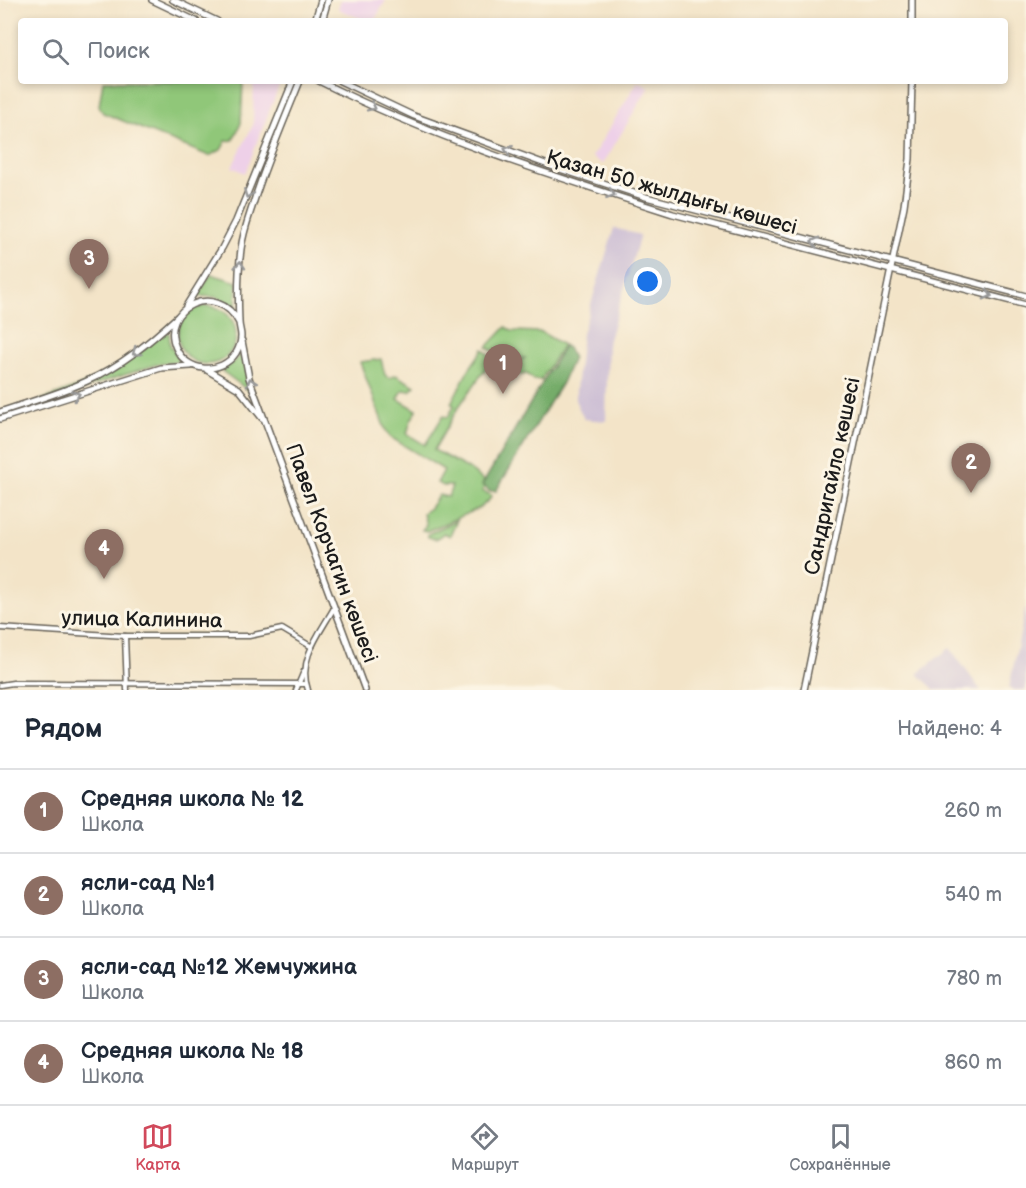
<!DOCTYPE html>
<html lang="ru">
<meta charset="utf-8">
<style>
:root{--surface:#fff;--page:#f2f2f3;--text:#1f2937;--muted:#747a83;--line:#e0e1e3;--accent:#d1495b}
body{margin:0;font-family:"Balsamiq Sans",sans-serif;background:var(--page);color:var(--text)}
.you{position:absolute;left:648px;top:282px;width:21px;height:21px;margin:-15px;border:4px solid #fff;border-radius:50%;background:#1a73e8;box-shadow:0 0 0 9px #1a73e833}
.badge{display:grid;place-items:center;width:39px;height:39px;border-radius:50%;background:var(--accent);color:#fff;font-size:20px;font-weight:700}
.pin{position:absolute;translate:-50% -50px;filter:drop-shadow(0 2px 3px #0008)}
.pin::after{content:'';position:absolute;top:32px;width:21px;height:18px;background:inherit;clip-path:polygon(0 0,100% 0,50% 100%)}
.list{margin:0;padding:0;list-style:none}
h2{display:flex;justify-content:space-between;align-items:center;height:78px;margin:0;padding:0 24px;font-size:26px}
h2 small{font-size:20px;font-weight:400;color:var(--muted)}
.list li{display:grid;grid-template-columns:39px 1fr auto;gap:18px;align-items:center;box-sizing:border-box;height:84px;padding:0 24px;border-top:2px solid var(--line)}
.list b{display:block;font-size:22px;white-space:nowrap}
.list p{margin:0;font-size:20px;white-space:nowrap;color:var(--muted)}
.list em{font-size:20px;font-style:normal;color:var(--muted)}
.icon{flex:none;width:33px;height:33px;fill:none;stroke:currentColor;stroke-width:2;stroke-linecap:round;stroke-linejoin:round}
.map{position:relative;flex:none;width:1026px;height:690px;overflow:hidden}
.search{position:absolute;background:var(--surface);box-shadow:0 3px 9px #0003;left:18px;right:18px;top:18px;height:66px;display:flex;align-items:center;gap:15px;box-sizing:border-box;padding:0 21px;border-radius:6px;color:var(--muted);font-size:22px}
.sheet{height:414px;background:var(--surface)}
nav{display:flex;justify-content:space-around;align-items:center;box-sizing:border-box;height:84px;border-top:2px solid var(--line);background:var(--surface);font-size:16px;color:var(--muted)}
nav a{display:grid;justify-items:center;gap:3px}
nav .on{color:var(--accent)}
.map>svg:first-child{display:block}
.built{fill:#eed0e8}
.industrial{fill:#ccbed4}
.green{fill:#90c779;stroke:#56724a;stroke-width:1.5}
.forest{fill:#74ac69;stroke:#486442;stroke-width:1.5}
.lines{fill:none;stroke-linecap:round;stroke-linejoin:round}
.street-casing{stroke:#676258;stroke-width:7}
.secondary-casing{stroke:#676258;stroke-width:8}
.street{stroke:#fff;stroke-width:4}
.secondary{stroke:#fff;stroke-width:5}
.oneway{stroke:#999}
.labels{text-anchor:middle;stroke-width:6;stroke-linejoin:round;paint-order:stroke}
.street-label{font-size:21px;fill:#1c1c1c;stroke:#fcf5e5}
</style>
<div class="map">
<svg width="1026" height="690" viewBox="0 0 1026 690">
<rect width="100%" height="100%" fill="#fcf5e5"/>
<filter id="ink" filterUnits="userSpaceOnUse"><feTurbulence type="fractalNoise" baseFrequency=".0167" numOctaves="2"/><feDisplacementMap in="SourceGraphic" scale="12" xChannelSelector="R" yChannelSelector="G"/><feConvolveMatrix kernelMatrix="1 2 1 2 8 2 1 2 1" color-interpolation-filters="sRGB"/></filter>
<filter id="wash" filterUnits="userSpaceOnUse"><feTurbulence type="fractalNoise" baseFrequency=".008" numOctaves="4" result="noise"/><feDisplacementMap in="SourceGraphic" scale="24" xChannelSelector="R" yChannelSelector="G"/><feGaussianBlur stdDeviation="1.35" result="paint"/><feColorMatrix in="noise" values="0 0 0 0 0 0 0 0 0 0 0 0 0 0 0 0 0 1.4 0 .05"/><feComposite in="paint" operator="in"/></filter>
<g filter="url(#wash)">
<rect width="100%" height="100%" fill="#f3e4c8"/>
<g class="built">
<polygon points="341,0 386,0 374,21 366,21 338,9"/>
<polygon points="254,81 281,81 245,173 232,167 253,125"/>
<polygon points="638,81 649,87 603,164 592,157"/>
</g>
<g class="industrial">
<polygon points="614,228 640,235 608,343 606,421 584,419 575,400 582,334"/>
<polygon points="1026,606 1026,690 1014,690 1009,688"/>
<polygon points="950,648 976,684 981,690 935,690 921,677 918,673"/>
</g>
<g class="green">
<polygon points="103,81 243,81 241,123 233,140 226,141 221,150 209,156 103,113 99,106"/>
<polygon points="211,274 237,282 236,308 217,297 197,296"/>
<circle cx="207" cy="335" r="29"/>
<polygon points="506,327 512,331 541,332 563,345 541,380 534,380 525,373 524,375 516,374 513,365 525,358 519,358 503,349 498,352 493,351 487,347"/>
<path d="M164,332l5,1 1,12 8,12v5l-17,1 -119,39 -1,-2c52,-17 81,-32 123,-68z"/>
<polygon points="483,349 491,357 491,361 458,408 434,450 467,468 487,483 482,491 491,495 490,499 480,508 427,531 422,530 426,525 423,513 430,508 439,495 448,497 452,486 444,486 437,483 444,470 390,437 385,429 360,362 381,359 385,375 389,378 396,375 415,386 410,391 403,390 398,399 417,410 411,420 407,434 425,445 443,416 448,417 454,406 451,403 468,371"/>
<polygon points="240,356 243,357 251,388 249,391 222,371"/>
<polygon points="457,520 450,536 444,533 436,539 428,537 428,534"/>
</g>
<polygon class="forest" points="564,346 567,348 573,358 562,383 496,491 489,491 482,485"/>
</g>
<g filter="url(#ink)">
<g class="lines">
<defs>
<g id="street">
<polyline points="0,628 125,636 249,636 282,629 312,647"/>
<polyline points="125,636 127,690"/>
<polyline points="0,685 13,683 306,684"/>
<polyline points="296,690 304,671"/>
<path d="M308,690c-11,-30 12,-57 26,-82"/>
</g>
<g id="secondary">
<polyline points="152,0 196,21"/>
<polyline points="173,0 217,21"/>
<polyline points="315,21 321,0"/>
<polyline points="322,21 328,0"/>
<polyline points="912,21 912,0"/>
<path d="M319,81c113,57 234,95 354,133l353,91"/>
<polyline points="340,81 414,116 551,166 646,197 1026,296"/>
<polyline points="186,306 222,248 236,221 293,81"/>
<path d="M239,323c-22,-43 -81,-15 -63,25 11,25 45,27 60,5 3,-5 5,-11 5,-17 0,-5 -2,-9 -2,-14 -1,-24 -1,-49 2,-73 2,-17 8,-32 13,-48 13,-41 30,-80 46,-120"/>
<polyline points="242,341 249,378 365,690"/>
<polyline points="207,370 239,389 262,418"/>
<path d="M0,412c29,-10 59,-18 87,-31 34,-15 63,-39 90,-64"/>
<polyline points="0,419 161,368 191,366"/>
<polyline points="804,690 904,206 910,159 912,81"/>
</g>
</defs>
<use href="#street" class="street-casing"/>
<use href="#secondary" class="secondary-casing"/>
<use href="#street" class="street"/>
<use href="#secondary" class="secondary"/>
</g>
<defs><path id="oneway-chevron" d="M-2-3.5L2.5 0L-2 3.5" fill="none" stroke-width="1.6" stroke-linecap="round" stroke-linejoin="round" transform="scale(1.5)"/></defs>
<g class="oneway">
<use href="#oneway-chevron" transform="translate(372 107) rotate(26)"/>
<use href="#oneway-chevron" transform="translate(508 150) rotate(-160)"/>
<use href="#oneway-chevron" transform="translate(248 194) rotate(112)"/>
<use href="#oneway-chevron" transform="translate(611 194) rotate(19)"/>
<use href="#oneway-chevron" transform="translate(815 242) rotate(-165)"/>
<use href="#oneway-chevron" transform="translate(240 265) rotate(-86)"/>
<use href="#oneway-chevron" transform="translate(988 295) rotate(15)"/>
<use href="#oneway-chevron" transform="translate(136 352) rotate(143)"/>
<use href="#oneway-chevron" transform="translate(251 382) rotate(-108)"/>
<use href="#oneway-chevron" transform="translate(76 395) rotate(-18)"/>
</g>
</g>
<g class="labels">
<g class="street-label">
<text transform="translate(672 192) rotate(16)" y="7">Қазан 50 жылдығы көшесі</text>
<text transform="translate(832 476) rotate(-78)" y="7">Сандригайло көшесі</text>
<text transform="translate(332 553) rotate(70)" y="7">Павел Корчагин көшесі</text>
<text transform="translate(142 619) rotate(1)" y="7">улица Калинина</text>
</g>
</g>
</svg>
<div class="you"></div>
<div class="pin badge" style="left:503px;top:394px;background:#8d6e63">1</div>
<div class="pin badge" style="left:971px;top:493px;background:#8d6e63">2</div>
<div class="pin badge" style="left:89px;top:289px;background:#8d6e63">3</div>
<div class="pin badge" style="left:104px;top:579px;background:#8d6e63">4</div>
<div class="search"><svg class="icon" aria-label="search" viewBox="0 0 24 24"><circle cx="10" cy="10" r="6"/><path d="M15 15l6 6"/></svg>Поиск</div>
</div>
<section class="sheet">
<h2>Рядом<small>Найдено: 4</small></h2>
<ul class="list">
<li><span class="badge" style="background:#8d6e63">1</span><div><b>Средняя школа № 12</b><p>Школа</p></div><em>260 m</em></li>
<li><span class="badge" style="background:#8d6e63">2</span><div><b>ясли-сад №1</b><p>Школа</p></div><em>540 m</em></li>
<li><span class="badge" style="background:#8d6e63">3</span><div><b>ясли-сад №12 Жемчужина</b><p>Школа</p></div><em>780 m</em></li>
<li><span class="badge" style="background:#8d6e63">4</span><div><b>Средняя школа № 18</b><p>Школа</p></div><em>860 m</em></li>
</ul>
</section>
<nav>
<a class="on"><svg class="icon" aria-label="map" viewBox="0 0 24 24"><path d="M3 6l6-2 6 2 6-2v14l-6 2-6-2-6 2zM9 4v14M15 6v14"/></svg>Карта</a>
<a><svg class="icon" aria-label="directions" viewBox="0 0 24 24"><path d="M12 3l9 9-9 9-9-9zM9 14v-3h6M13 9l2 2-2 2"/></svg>Маршрут</a>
<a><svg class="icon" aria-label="saved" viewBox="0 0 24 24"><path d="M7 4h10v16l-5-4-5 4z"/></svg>Сохранённые</a>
</nav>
